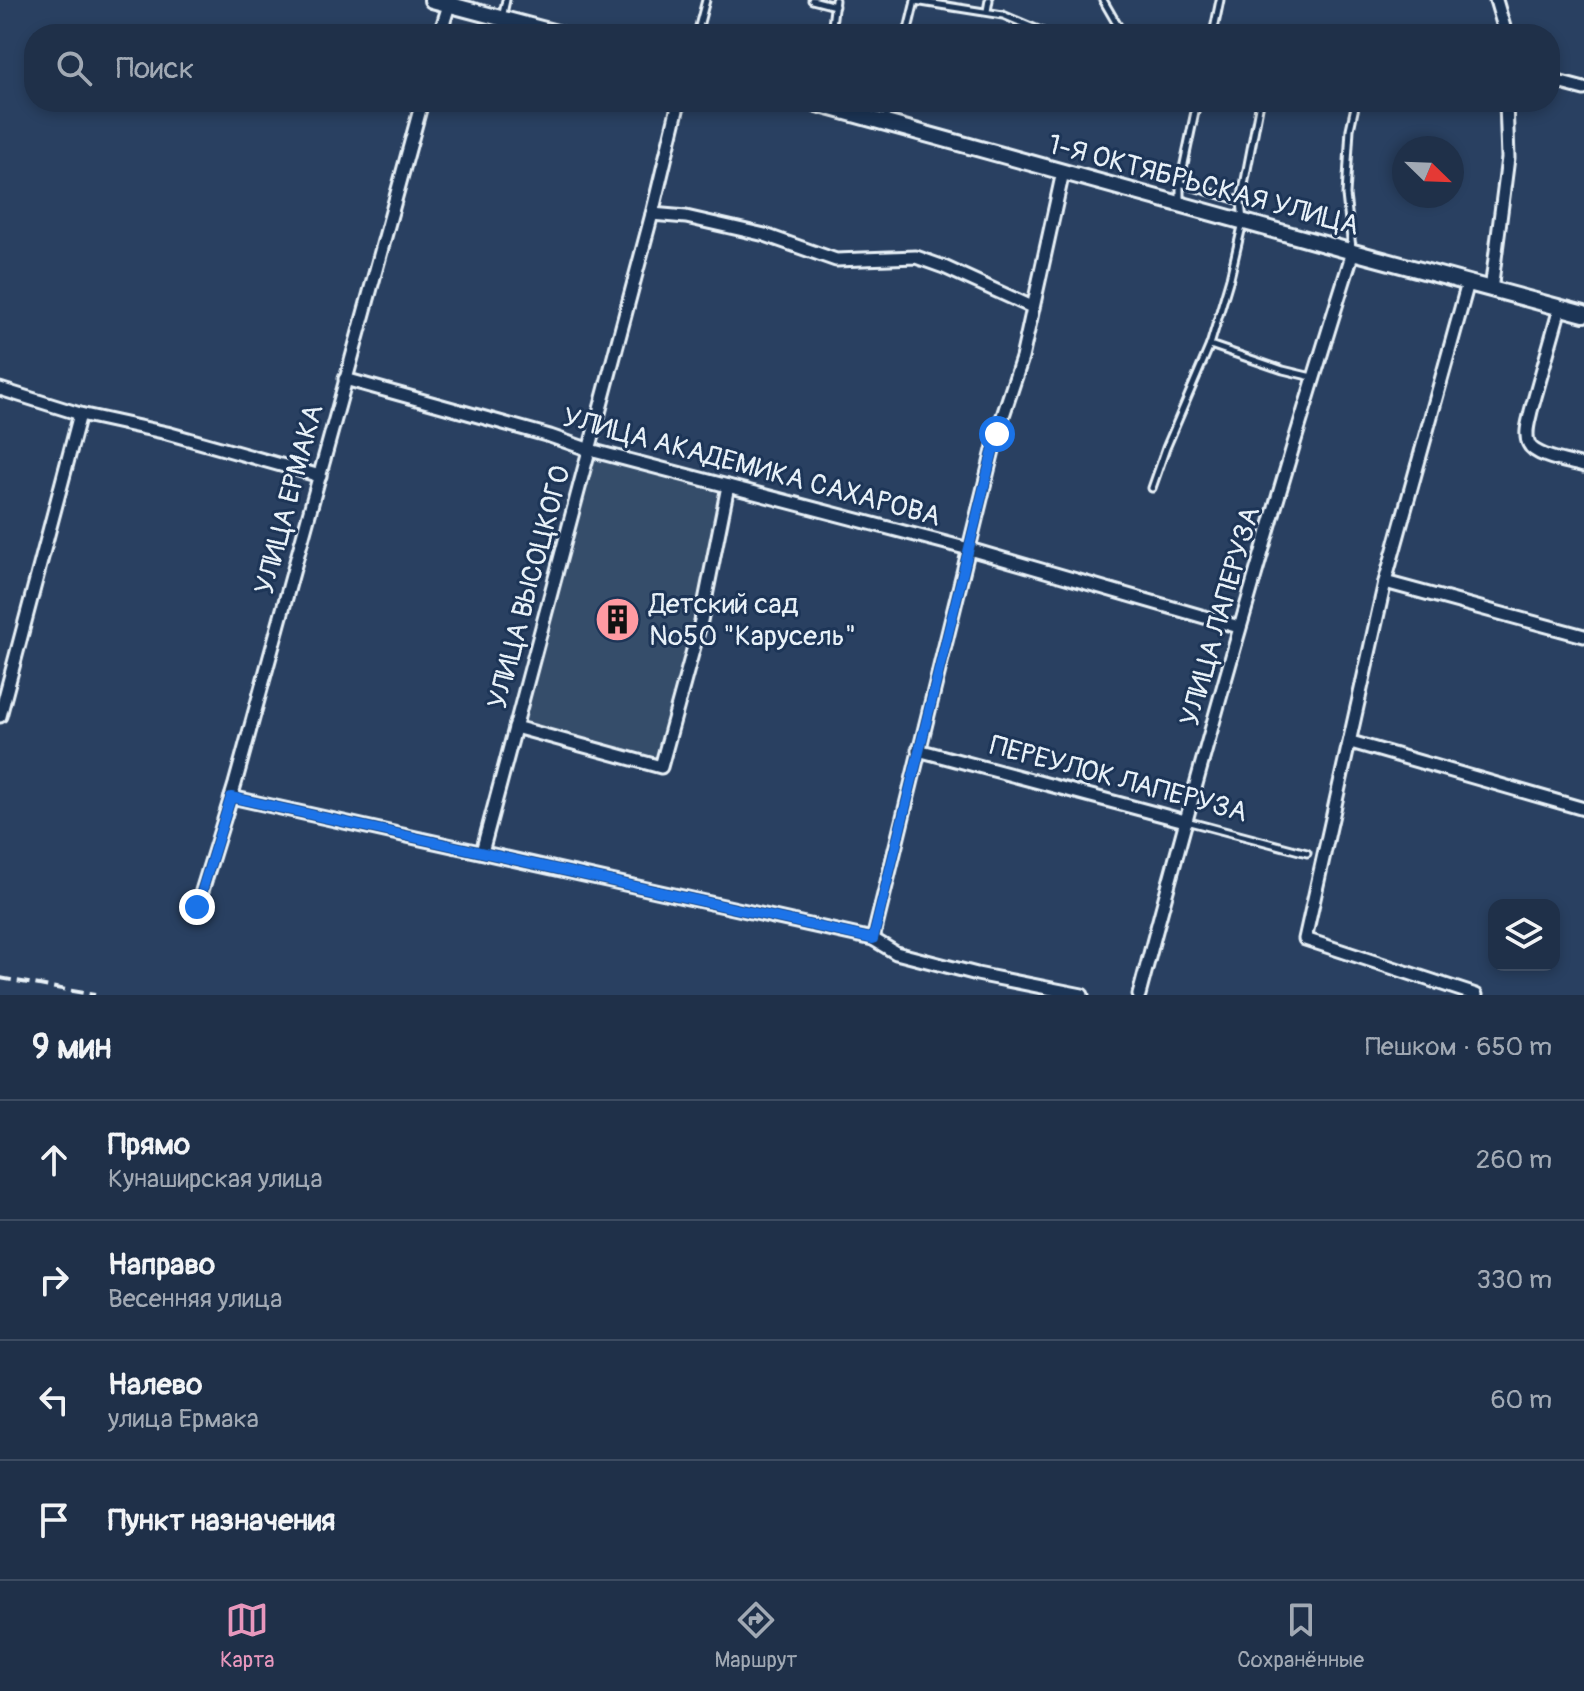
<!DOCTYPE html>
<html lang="ru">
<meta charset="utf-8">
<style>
:root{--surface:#1f3049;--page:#2c3c53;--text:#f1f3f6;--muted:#a1a9b4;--line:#3c4b61;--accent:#e797bd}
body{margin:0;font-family:Pangolin,sans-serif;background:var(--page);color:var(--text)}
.controls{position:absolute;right:24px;bottom:24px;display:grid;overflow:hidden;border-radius:16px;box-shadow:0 4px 12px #0003}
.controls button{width:72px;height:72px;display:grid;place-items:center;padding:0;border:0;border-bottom:2px solid var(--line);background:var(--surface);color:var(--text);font:40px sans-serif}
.compass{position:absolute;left:1392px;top:136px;width:72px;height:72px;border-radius:50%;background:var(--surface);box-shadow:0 4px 12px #0003;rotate:113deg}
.stop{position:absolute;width:24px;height:24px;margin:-18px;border:6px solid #1a73e8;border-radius:50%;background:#fff}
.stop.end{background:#1a73e8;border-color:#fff;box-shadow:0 2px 8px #0008}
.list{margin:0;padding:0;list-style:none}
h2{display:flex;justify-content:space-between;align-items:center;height:104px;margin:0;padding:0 32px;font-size:34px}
h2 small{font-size:26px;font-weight:400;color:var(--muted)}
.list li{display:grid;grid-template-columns:52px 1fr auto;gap:24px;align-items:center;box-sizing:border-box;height:120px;padding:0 32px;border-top:2px solid var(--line)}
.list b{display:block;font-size:30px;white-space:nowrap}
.list p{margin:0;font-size:26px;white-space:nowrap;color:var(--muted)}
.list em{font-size:26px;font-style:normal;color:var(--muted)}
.icon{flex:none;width:44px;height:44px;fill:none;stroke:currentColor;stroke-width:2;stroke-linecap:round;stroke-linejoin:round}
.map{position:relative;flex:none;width:1584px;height:995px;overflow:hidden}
.search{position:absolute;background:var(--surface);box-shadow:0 4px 12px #0003;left:24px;right:24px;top:24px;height:88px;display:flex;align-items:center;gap:20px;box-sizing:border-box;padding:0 28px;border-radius:32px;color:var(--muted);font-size:30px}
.sheet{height:584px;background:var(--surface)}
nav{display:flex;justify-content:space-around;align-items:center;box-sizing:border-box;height:112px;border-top:2px solid var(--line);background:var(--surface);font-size:22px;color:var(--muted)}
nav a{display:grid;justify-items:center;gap:4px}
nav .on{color:var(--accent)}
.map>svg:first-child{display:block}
.built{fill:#364d6b}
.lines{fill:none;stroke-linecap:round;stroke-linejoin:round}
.service-casing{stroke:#e8f1f8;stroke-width:11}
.minor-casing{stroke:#e8f1f8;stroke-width:17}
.tertiary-casing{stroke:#e8f1f8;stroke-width:20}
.service{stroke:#1d3557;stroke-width:5}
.minor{stroke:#1d3557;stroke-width:11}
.tertiary{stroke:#1d3557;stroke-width:14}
.rail{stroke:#e8f1f8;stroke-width:4;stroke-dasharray:12 6;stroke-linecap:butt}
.route{stroke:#1a73e8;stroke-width:10}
.labels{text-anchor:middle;stroke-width:6;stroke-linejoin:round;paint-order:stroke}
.street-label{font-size:28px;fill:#e8f1f8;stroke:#1d3557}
.poi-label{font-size:28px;fill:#e8f1f8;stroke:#1d3557;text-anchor:start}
</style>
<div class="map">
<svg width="1584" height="995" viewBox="0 0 1584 995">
<rect width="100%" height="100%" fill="#294061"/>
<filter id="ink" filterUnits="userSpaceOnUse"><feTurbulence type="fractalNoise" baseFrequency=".0125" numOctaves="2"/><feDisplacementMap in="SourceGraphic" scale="16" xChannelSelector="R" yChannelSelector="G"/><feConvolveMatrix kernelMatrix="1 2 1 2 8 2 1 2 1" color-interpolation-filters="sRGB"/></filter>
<g filter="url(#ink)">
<polygon class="built" points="593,454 724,489 658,761 519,724"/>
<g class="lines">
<defs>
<g id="service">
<polyline points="812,0 835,6"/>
<polyline points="1103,0 1118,26 1125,34"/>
<polyline points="915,1 1003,15 1048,34"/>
<polyline points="987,11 989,0"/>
<polyline points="502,18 506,0"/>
<polyline points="697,34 706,0"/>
<polyline points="831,34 835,0"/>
<polyline points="907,34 915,1"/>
<polyline points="1213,34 1220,0"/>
<polyline points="885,120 890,102"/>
<polyline points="1180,183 1241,201"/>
<polyline points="1180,203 1180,183 1197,102"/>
<polyline points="1352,248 1346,195 1350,129 1356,102"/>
<polyline points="1210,345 1283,370 1312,377"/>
<polyline points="1152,488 1166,448 1210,345 1230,278 1243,222 1241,201 1260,102"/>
<polyline points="1186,821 1307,853"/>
</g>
<g id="minor">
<polyline points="1496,0 1506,34"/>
<polyline points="440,34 449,5"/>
<polyline points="1550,80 1584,89"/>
<polyline points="652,214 686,217 765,235 836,260 916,257 944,267 1032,307"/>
<polyline points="1468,283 1385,582 1305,939 1476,995"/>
<polyline points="1491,290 1508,158 1506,102"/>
<path d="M1560,308l-29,103c-2,10 -7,23 -2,33 6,13 41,18 55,22"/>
<polyline points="345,379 550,436 590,450 969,549 1239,627"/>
<polyline points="0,389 80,414 167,433 320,476"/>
<polyline points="1385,582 1584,636"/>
<polyline points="0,716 80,414"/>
<polyline points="515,727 661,767 701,621 728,486"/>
<polyline points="1351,742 1584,809"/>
<polyline points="918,750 1185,821"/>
<polyline points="231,797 873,939 896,953 977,974 1082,995"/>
<polyline points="482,852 652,214 679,102"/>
<polyline points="197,907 235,784 422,102"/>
<polyline points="873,939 997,434 1022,358 1063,172"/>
<path d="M1139,995c66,-249 136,-497 214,-743"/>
</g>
<g id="tertiary">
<polyline points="432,0 560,34"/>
<polyline points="810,102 1353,252 1584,314"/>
</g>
</defs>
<use href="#service" class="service-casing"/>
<use href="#minor" class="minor-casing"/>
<use href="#tertiary" class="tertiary-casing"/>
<use href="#service" class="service"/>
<use href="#minor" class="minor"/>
<use href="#tertiary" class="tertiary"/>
<polyline class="rail" points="0,978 95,995"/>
</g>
</g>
<g class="lines" filter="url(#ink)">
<polyline class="route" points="197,907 231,797 873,939 997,434"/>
</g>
<defs>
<symbol id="building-disc" viewBox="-11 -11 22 22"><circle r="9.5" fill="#ff9aa2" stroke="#1d3557"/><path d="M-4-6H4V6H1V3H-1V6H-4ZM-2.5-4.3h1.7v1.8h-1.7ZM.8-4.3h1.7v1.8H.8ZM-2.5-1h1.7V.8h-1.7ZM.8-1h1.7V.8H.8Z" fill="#111"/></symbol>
</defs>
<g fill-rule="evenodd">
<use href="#building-disc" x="592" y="594" width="51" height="51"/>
</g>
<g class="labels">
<g class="street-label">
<text transform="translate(1204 184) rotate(15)" y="10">1-Я ОКТЯБРЬСКАЯ УЛИЦА</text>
<text transform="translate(752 466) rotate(15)" y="10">УЛИЦА АКАДЕМИКА САХАРОВА</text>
<text transform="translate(288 499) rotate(-75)" y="10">УЛИЦА ЕРМАКА</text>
<text transform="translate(528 587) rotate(-75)" y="10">УЛИЦА ВЫСОЦКОГО</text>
<text transform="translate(1219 616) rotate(-74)" y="10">УЛИЦА ЛАПЕРУЗА</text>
<text transform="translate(1119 778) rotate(15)" y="10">ПЕРЕУЛОК ЛАПЕРУЗА</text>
</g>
<g class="poi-label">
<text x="649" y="613">Детский сад<tspan x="649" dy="32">№50 "Карусель"</tspan></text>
</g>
</g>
</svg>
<div class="controls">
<button><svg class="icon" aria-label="layers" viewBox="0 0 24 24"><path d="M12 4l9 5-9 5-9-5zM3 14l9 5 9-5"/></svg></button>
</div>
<svg class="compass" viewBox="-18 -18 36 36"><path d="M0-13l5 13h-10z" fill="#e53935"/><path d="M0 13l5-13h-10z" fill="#a1a9b4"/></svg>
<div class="stop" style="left:997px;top:434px"></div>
<div class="stop end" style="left:197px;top:907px"></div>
<div class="search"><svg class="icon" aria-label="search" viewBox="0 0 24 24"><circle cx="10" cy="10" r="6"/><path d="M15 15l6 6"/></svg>Поиск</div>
</div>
<section class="sheet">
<h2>9 мин<small>Пешком · 650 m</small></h2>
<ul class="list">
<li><svg class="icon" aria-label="ahead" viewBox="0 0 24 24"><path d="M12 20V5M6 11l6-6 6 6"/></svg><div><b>Прямо</b><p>Кунаширская улица</p></div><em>260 m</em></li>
<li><svg class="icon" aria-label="right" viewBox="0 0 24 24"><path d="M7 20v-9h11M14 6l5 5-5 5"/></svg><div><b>Направо</b><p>Весенняя улица</p></div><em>330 m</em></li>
<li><svg class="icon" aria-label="left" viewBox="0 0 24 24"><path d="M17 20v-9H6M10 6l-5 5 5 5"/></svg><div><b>Налево</b><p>улица Ермака</p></div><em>60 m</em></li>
<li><svg class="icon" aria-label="arrive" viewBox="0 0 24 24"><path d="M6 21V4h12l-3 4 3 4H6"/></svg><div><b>Пункт назначения</b></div></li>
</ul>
</section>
<nav>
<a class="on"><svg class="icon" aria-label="map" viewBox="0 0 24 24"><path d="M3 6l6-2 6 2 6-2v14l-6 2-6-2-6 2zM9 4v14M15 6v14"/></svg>Карта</a>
<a><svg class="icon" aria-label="directions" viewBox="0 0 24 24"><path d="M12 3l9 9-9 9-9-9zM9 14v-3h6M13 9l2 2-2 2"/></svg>Маршрут</a>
<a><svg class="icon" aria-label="saved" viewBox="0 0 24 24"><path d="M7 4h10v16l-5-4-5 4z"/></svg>Сохранённые</a>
</nav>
